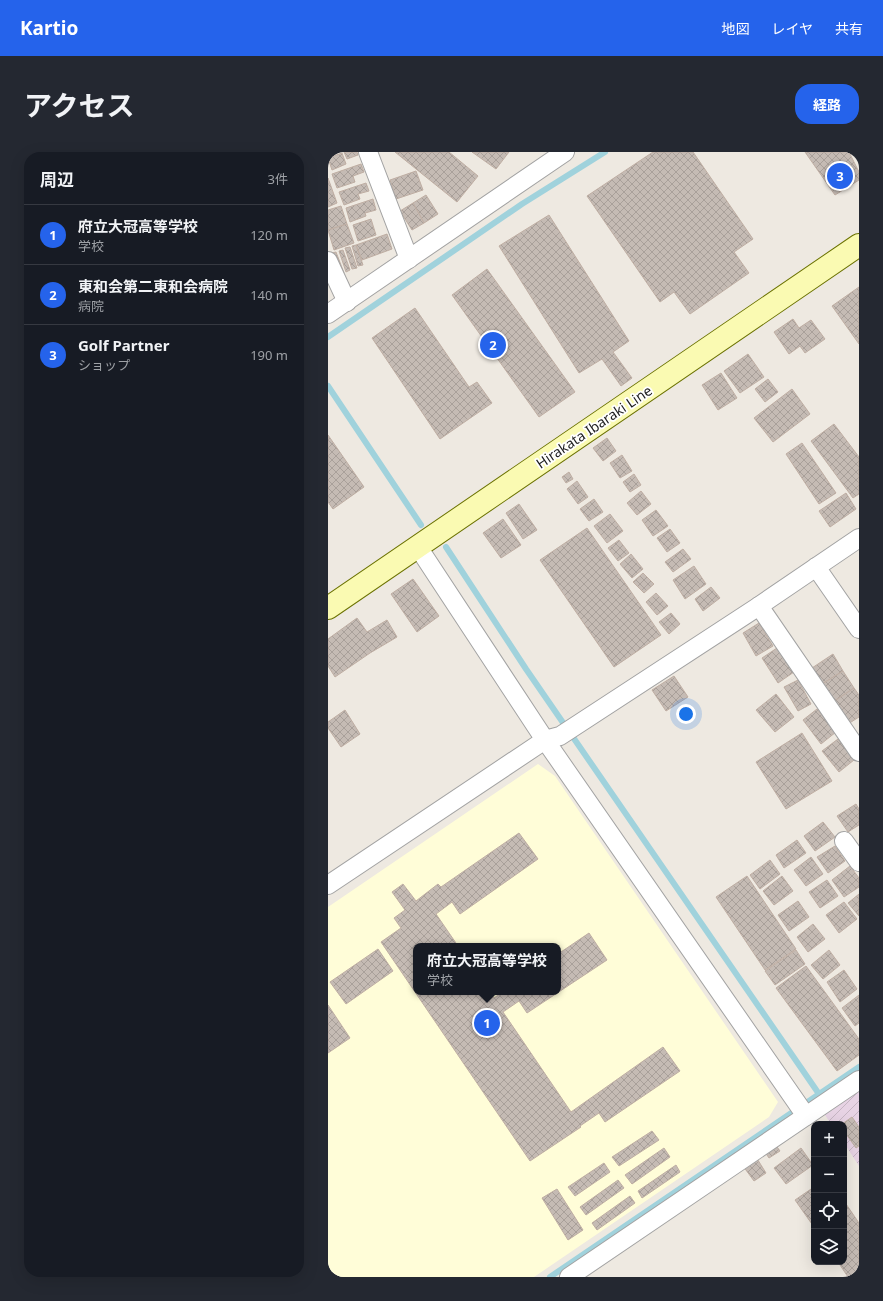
<!DOCTYPE html>
<html lang="ja">
<meta charset="utf-8">
<style>
:root{--surface:#171b24;--page:#242831;--text:#f1f3f6;--muted:#9ea1a6;--line:#363941;--accent:#2563eb}
body{margin:0;font-family:"Noto Sans","Noto Sans JP",sans-serif;background:var(--page);color:var(--text)}
.controls{position:absolute;right:12px;bottom:12px;display:grid;overflow:hidden;border-radius:8px;box-shadow:0 4px 16px #0002}
.controls button{width:36px;height:36px;display:grid;place-items:center;padding:0;border:0;border-bottom:1px solid var(--line);background:var(--surface);color:var(--text);font:20px sans-serif}
.you{position:absolute;left:358px;top:562px;width:14px;height:14px;margin:-10px;border:3px solid #fff;border-radius:50%;background:#1a73e8;box-shadow:0 0 0 6px #1a73e833}
.badge{display:grid;place-items:center;width:26px;height:26px;border-radius:50%;background:var(--accent);color:#fff;font-size:13px;font-weight:700}
.pin{position:absolute;translate:-50% -50%;border:2px solid #fff;box-shadow:0 1px 4px #0006}
.popup{position:absolute;left:85px;top:791px;width:148px;height:52px;box-sizing:border-box;display:grid;place-content:center;border-radius:8px;background:var(--surface);filter:drop-shadow(0 1px 3px #0005);font-size:13px;white-space:nowrap;color:var(--muted)}
.popup b{font-size:15px;color:var(--text)}
.popup::after{content:'';position:absolute;left:50%;top:100%;margin-left:-8px;border:8px solid transparent;border-top-color:var(--surface)}
.list{margin:0;padding:0;list-style:none}
h2{display:flex;justify-content:space-between;align-items:center;height:52px;margin:0;padding:0 16px;font-size:17px}
h2 small{font-size:13px;font-weight:400;color:var(--muted)}
.list li{display:grid;grid-template-columns:26px 1fr auto;gap:12px;align-items:center;box-sizing:border-box;height:60px;padding:0 16px;border-top:1px solid var(--line)}
.list b{display:block;font-size:15px;white-space:nowrap}
.list p{margin:0;font-size:13px;white-space:nowrap;color:var(--muted)}
.list em{font-size:13px;font-style:normal;color:var(--muted)}
.icon{flex:none;width:22px;height:22px;fill:none;stroke:currentColor;stroke-width:2;stroke-linecap:round;stroke-linejoin:round}
.map{position:relative;flex:none;width:531px;height:1125px;overflow:hidden;border-radius:16px}
header{display:flex;align-items:center;gap:24px;box-sizing:border-box;height:56px;padding:0 20px;background:var(--accent);color:#fff}
header strong{font-size:19px}
nav{display:flex;gap:22px;margin-inline-start:auto;font-size:14px}
.intro{display:flex;align-items:center;justify-content:space-between;box-sizing:border-box;height:96px;padding:0 24px}
h1{margin:0;font-size:28px}
.button{padding:10px 18px;border-radius:16px;background:var(--accent);color:#fff;font-size:14px;font-weight:700}
main{display:flex;gap:24px;padding:0 24px}
aside{flex:1;background:var(--surface);border-radius:16px;box-shadow:0 4px 16px #0002}
.map>svg:first-child{display:block}
.industrial{fill:url(#industrial-furrows)}
.education{fill:#fffdd8;fill-rule:evenodd}
.lines{fill:none;stroke-linecap:round;stroke-linejoin:round}
.stream{stroke:#a0d2dc;stroke-width:6}
.building{fill:url(#building-cross-hatch);stroke:#bfaea3}
.street-casing{stroke:#a3a3a3;stroke-width:20}
.secondary-casing{stroke:#6c7303;stroke-width:24}
.street{stroke:#fff;stroke-width:18}
.secondary{stroke:#fafab2;stroke-width:22}
.labels{text-anchor:middle;stroke-width:3.5;stroke-linejoin:round;paint-order:stroke}
.street-label{font-size:14px;fill:#1c1c1c;stroke:#fff}
</style>
<header>
<strong>Kartio</strong>
<nav><a>地図</a><a>レイヤ</a><a>共有</a></nav>
</header>
<div class="intro"><h1>アクセス</h1><a class="button">経路</a></div>
<main>
<aside>
<h2>周辺<small>3件</small></h2>
<ul class="list">
<li><span class="badge">1</span><div><b>府立大冠高等学校</b><p>学校</p></div><em>120 m</em></li>
<li><span class="badge">2</span><div><b>東和会第二東和会病院</b><p>病院</p></div><em>140 m</em></li>
<li><span class="badge">3</span><div><b>Golf Partner</b><p>ショップ</p></div><em>190 m</em></li>
</ul>
</aside>
<div class="map">
<svg width="531" height="1125" viewBox="0 0 531 1125">
<defs>
<pattern id="industrial-furrows" width="10" height="10" patternUnits="userSpaceOnUse"><rect width="10" height="10" fill="#e7d3e4"/><path d="M-1 1l2-2M0 10L10 0M9 11l2-2" fill="none" stroke="#c6b5c3"/></pattern>
<pattern id="building-cross-hatch" width="8" height="8" patternUnits="userSpaceOnUse"><rect width="8" height="8" fill="#c5bbb4"/><path d="M0 0l8 8M0 8l8-8" fill="none" stroke="#a9a09a"/></pattern>
</defs>
<rect width="100%" height="100%" fill="#eee9e1"/>
<polygon class="industrial" points="531,936 531,1014 516,991 516,972 503,972 495,960"/>
<path class="education" d="M210,612l17,12 223,326 -9,15 -235,160h-206v-370zM88,794h142v46h-142z"/>
<g class="lines">
<g class="stream">
<polyline points="0,185 194,52 277,0"/>
<polyline points="0,234 93,373"/>
<polyline points="118,395 198,517 491,942"/>
<polyline points="222,1125 531,915"/>
</g>
</g>
<g class="building">
<polygon points="16,0 29,0 30,3 19,7"/>
<polygon points="67,0 121,0 150,24 129,50"/>
<polygon points="144,0 181,0 168,17"/>
<polygon points="325,0 365,0 425,87 406,100 421,121 362,162 346,140 332,150 259,44"/>
<polygon points="477,0 521,0 531,20 531,28 507,43"/>
<polygon points="14,1 18,12 4,18 0,6"/>
<polygon points="33,12 36,20 25,24 27,30 9,36 4,22"/>
<polygon points="88,19 95,38 68,47 62,28"/>
<polygon points="0,26 9,51 0,55"/>
<polygon points="38,31 41,39 30,42 32,47 16,53 11,40"/>
<polygon points="98,43 110,62 96,71 85,51"/>
<polygon points="45,47 48,58 37,61 38,64 22,70 18,56"/>
<polygon points="85,51 96,71 84,78 72,59"/>
<polygon points="13,54 19,72 0,78 0,58"/>
<polygon points="221,63 301,189 285,200 304,226 293,234 274,207 251,221 171,94"/>
<polygon points="43,67 48,83 30,89 25,73"/>
<polygon points="19,72 26,91 6,98 0,78"/>
<polygon points="59,82 64,97 34,108 28,93"/>
<polygon points="28,93 35,113 30,114 24,94"/>
<polygon points="22,95 29,116 24,117 17,96"/>
<polygon points="15,98 22,118 18,120 11,99"/>
<polygon points="8,100 16,121 11,122 4,101"/>
<polygon points="159,117 247,240 211,265 124,143"/>
<polygon points="531,135 531,192 504,154"/>
<polygon points="87,156 141,235 149,230 164,251 112,287 44,186"/>
<polygon points="465,167 471,176 483,168 497,187 477,201 472,194 461,202 446,180"/>
<polygon points="420,202 436,225 412,241 396,219"/>
<polygon points="393,221 409,246 390,258 374,233"/>
<polygon points="440,227 450,240 437,250 427,237"/>
<polygon points="464,237 482,262 445,290 426,266"/>
<polygon points="506,272 531,305 531,342 525,346 483,289"/>
<polygon points="0,283 36,335 5,357 0,350"/>
<polygon points="279,286 288,299 275,309 265,296"/>
<polygon points="474,291 508,341 491,352 458,302"/>
<polygon points="294,303 304,319 292,326 282,311"/>
<polygon points="241,320 245,327 238,331 234,325"/>
<polygon points="306,322 313,333 302,340 295,330"/>
<polygon points="249,329 260,345 250,352 239,337"/>
<polygon points="313,339 323,352 309,363 299,351"/>
<polygon points="518,341 528,357 502,375 491,359"/>
<polygon points="266,347 275,360 261,369 252,357"/>
<polygon points="191,352 209,378 195,387 178,361"/>
<polygon points="328,358 340,374 325,384 314,368"/>
<polygon points="282,362 295,379 279,391 266,374"/>
<polygon points="175,367 193,393 173,406 155,381"/>
<polygon points="259,376 333,483 286,515 212,408"/>
<polygon points="342,377 352,391 339,400 329,386"/>
<polygon points="291,388 301,401 290,409 280,396"/>
<polygon points="355,397 363,407 345,420 337,410"/>
<polygon points="303,402 315,417 304,426 292,412"/>
<polygon points="366,414 378,432 357,447 345,428"/>
<polygon points="315,421 326,432 316,441 305,430"/>
<polygon points="85,427 111,464 89,480 63,442"/>
<polygon points="383,435 392,446 375,459 367,447"/>
<polygon points="328,441 340,454 329,463 318,450"/>
<polygon points="343,461 352,472 341,482 331,470"/>
<polygon points="29,466 39,480 59,468 69,485 42,501 7,525 0,514 0,487"/>
<polygon points="431,471 445,494 428,504 415,481"/>
<polygon points="449,496 466,520 450,531 434,506"/>
<polygon points="505,502 515,519 494,532 484,516"/>
<polygon points="515,519 526,536 505,550 494,532"/>
<polygon points="346,524 360,545 338,559 324,538"/>
<polygon points="470,528 483,552 470,559 456,535"/>
<polygon points="526,536 531,543 531,565 520,572 505,550"/>
<polygon points="448,542 466,565 447,580 428,558"/>
<polygon points="489,557 508,580 493,592 475,568"/>
<polygon points="17,558 32,582 13,595 0,576 0,570"/>
<polygon points="474,581 504,629 458,657 428,610"/>
<polygon points="510,587 526,608 511,620 494,599"/>
<polygon points="528,652 531,657 531,673 520,680 509,664"/>
<polygon points="495,670 507,685 487,699 476,684"/>
<polygon points="191,681 210,707 132,762 124,750 108,762 130,794 88,794 88,840 162,840 166,846 175,840 230,840 230,802 261,781 279,808 199,861 191,849 175,860 243,960 335,895 352,919 277,970 271,961 252,974 253,975 202,1009 53,790 73,776 66,766 77,758 64,740 75,732 88,749 110,732 113,735"/>
<polygon points="469,688 478,701 456,716 448,703"/>
<polygon points="507,694 517,709 500,721 489,705"/>
<polygon points="483,705 495,722 478,734 466,718"/>
<polygon points="442,708 452,722 432,737 422,723"/>
<polygon points="522,714 531,726 531,735 516,745 504,728"/>
<polygon points="419,724 468,797 437,818 388,745"/>
<polygon points="454,724 465,739 446,753 435,739"/>
<polygon points="499,728 510,744 492,756 481,740"/>
<polygon points="531,742 531,764 520,751"/>
<polygon points="470,749 481,765 461,779 450,763"/>
<polygon points="516,750 529,767 511,781 498,763"/>
<polygon points="485,772 497,787 480,800 469,785"/>
<polygon points="50,797 65,819 18,852 2,830"/>
<polygon points="468,798 477,812 447,833 437,819"/>
<polygon points="501,798 512,813 495,827 483,813"/>
<polygon points="478,814 531,887 531,903 509,919 448,836"/>
<polygon points="516,818 529,837 512,850 499,830"/>
<polygon points="531,843 531,871 527,874 514,856"/>
<polygon points="0,853 22,886 0,901"/>
<polygon points="524,965 531,975 531,994 528,996 516,979 516,972 514,972"/>
<polygon points="324,979 331,988 291,1014 284,1005"/>
<polygon points="447,992 452,999 441,1006 437,1000"/>
<polygon points="336,996 342,1005 304,1032 297,1023"/>
<polygon points="473,996 485,1013 458,1032 446,1016"/>
<polygon points="428,1005 438,1021 426,1029 415,1014"/>
<polygon points="276,1011 282,1020 247,1044 240,1035"/>
<polygon points="348,1013 352,1020 314,1046 310,1039"/>
<polygon points="290,1028 296,1036 258,1063 252,1055"/>
<polygon points="486,1035 486,1075 467,1048"/>
<polygon points="229,1037 255,1078 240,1088 214,1046"/>
<polygon points="302,1044 307,1051 269,1078 264,1071"/>
<polygon points="516,1049 531,1071 531,1125 520,1125 510,1110 516,1110"/>
</g>
<g class="lines">
<defs>
<g id="street">
<polyline points="40,0 81,107"/>
<polyline points="0,109 19,150"/>
<polyline points="0,162 237,0"/>
<polyline points="90,395 217,588 478,964"/>
<polyline points="488,415 531,477"/>
<polyline points="431,454 531,600"/>
<polyline points="516,689 531,710"/>
<polyline points="0,733 217,588 232,584 431,454 531,386"/>
<polyline points="241,1125 531,928"/>
</g>
<polyline id="secondary" points="0,456 531,93"/>
</defs>
<use href="#street" class="street-casing"/>
<use href="#secondary" class="secondary-casing"/>
<use href="#street" class="street"/>
<use href="#secondary" class="secondary"/>
</g>
<g class="labels">
<g class="street-label">
<text transform="translate(266 275) rotate(-34)" y="5">Hirakata Ibaraki Line</text>
</g>
</g>
</svg>
<div class="controls">
<button>+</button>
<button>−</button>
<button><svg class="icon" aria-label="locate" viewBox="0 0 24 24"><circle cx="12" cy="12" r="6"/><path d="M12 2v4M12 18v4M2 12h4M18 12h4"/></svg></button>
<button><svg class="icon" aria-label="layers" viewBox="0 0 24 24"><path d="M12 4l9 5-9 5-9-5zM3 14l9 5 9-5"/></svg></button>
</div>
<div class="you"></div>
<div class="pin badge" style="left:159px;top:871px">1</div>
<div class="popup"><b>府立大冠高等学校</b>学校</div>
<div class="pin badge" style="left:165px;top:193px">2</div>
<div class="pin badge" style="left:512px;top:24px">3</div>
</div>
</main>
